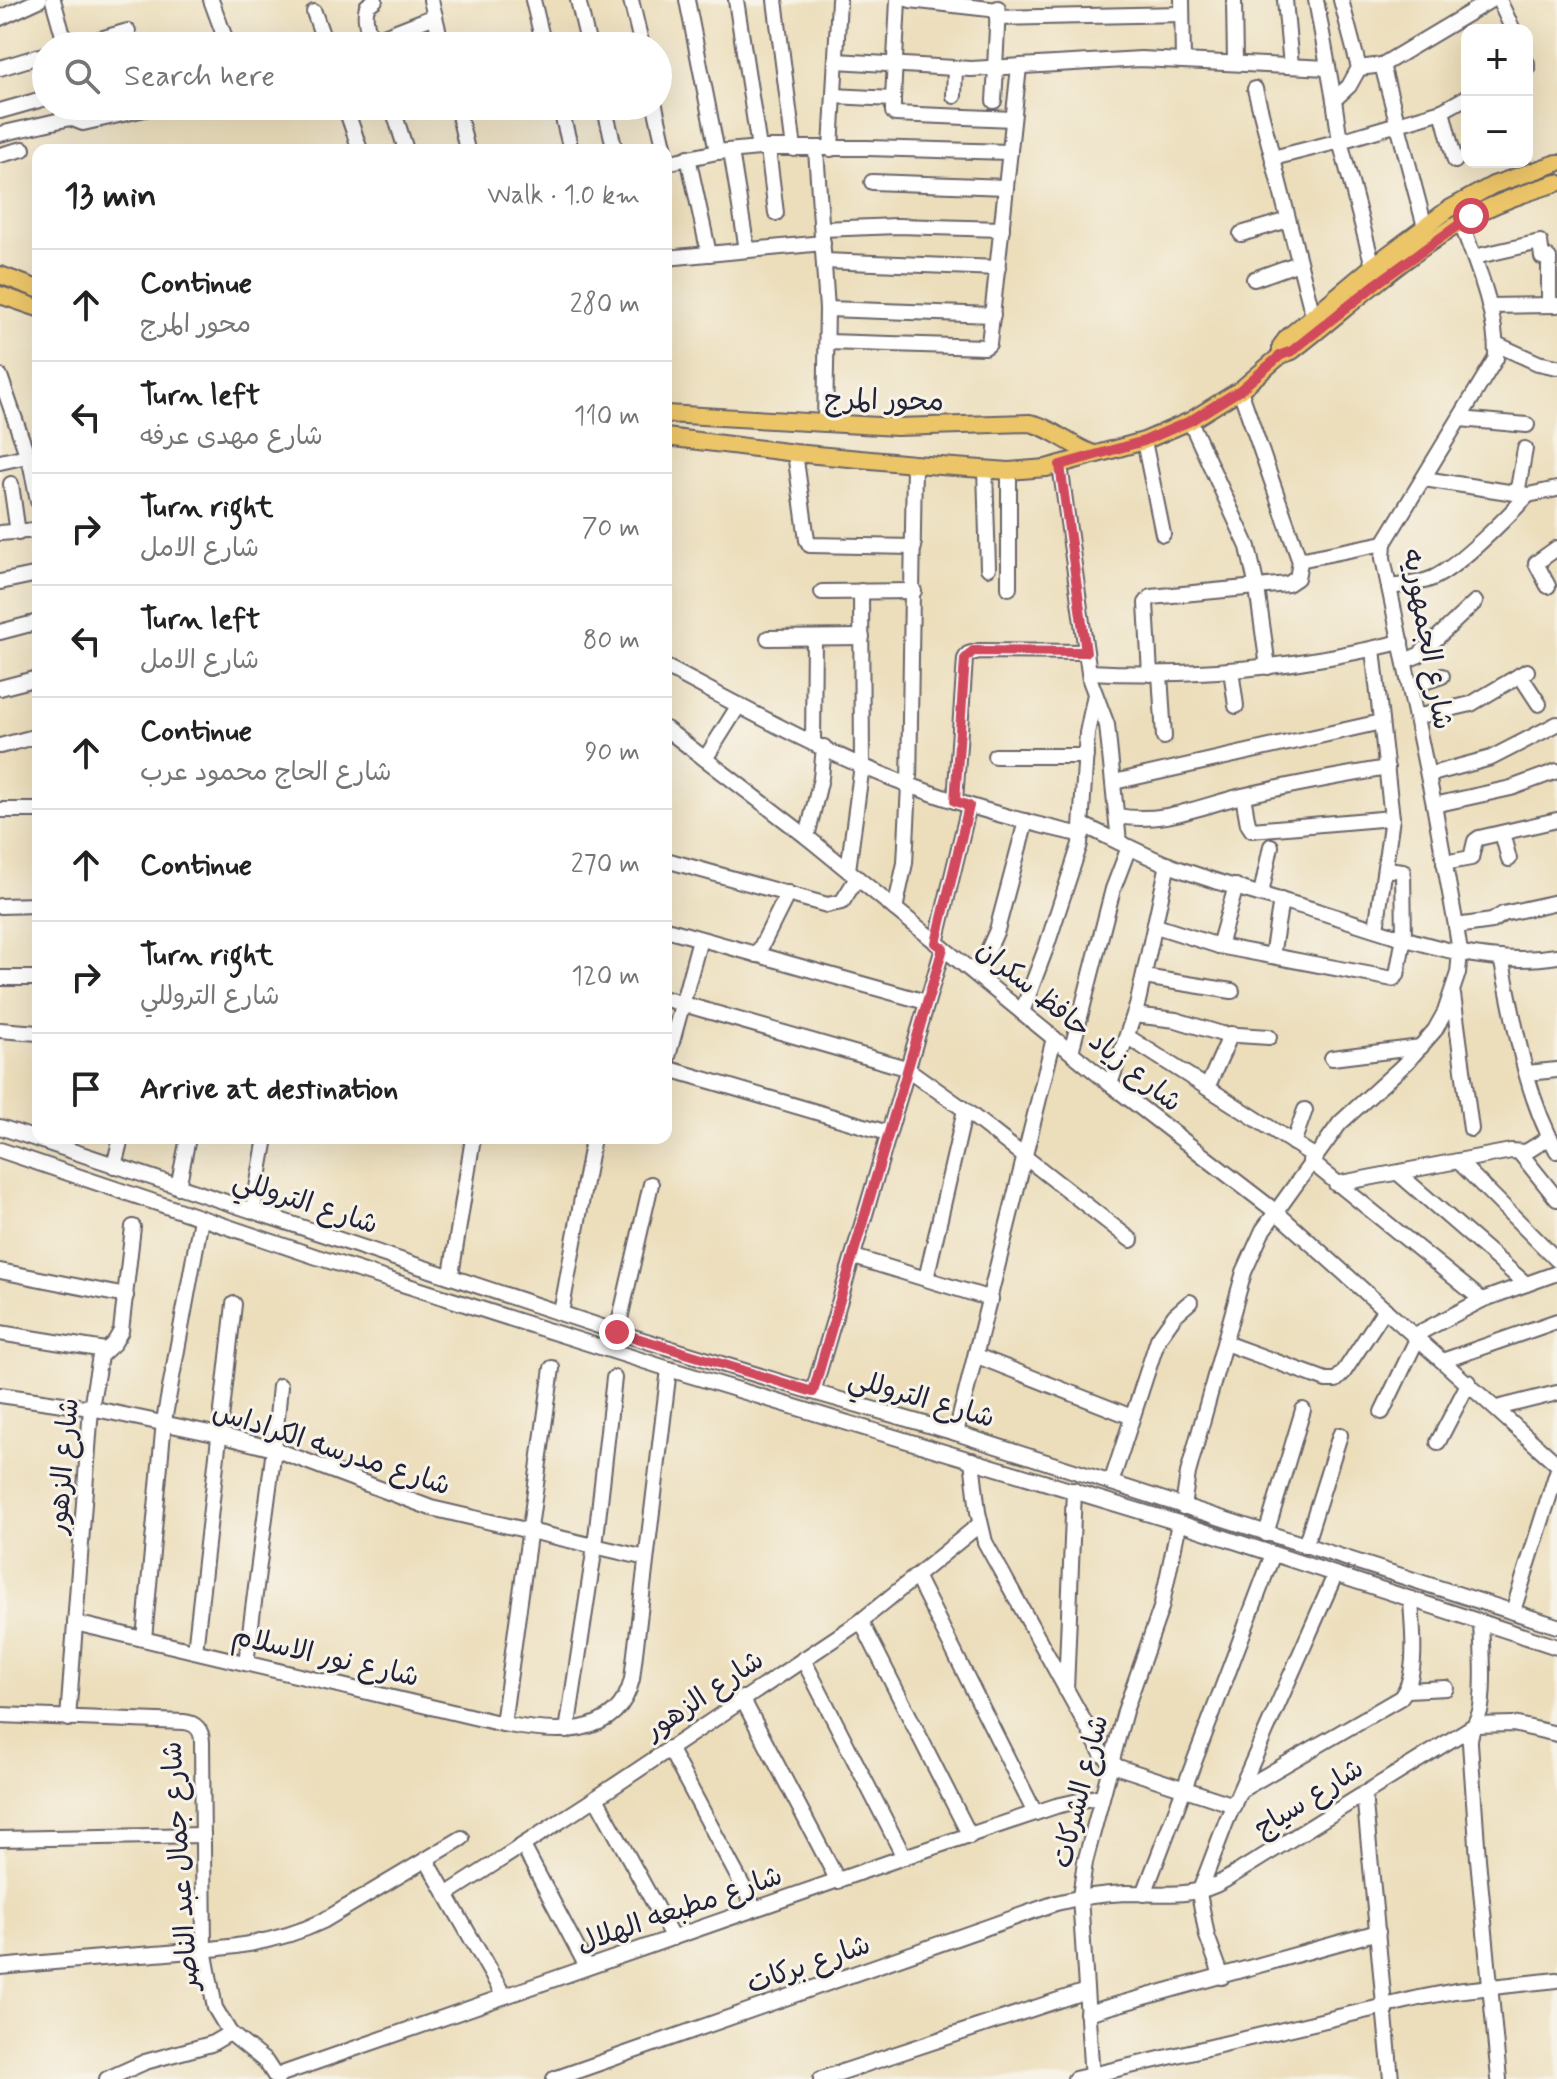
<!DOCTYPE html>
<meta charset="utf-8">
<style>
:root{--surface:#fff;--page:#f6f6f6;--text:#222;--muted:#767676;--line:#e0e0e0}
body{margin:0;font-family:Mynerve,"Playpen Sans Arabic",sans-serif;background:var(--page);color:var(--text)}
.controls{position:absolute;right:24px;top:24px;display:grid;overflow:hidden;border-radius:16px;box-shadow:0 8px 32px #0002}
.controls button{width:72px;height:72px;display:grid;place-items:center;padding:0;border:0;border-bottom:2px solid var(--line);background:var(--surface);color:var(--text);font:40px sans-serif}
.stop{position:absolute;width:24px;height:24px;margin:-18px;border:6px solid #d1495b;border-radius:50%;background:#fff}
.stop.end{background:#d1495b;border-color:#fff;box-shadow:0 2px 8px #0008}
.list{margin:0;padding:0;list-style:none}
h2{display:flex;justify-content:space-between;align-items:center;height:104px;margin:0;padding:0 32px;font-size:34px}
h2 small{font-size:26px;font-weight:400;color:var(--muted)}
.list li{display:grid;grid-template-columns:52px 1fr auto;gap:24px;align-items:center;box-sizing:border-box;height:112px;padding:0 32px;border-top:2px solid var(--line)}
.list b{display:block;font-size:30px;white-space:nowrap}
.list p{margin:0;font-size:26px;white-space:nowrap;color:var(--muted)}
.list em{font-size:26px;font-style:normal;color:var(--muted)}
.icon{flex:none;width:44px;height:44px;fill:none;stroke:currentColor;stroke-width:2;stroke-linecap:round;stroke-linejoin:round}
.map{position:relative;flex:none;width:1557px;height:2079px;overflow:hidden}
.search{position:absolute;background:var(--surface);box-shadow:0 8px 32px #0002;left:32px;top:32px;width:640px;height:88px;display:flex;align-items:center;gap:20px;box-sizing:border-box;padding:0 28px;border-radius:44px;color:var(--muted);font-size:30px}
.panel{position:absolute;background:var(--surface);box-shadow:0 8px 32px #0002;left:32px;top:144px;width:640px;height:1000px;border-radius:16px}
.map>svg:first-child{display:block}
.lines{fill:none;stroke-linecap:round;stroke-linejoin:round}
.minor-casing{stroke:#696468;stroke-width:18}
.major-casing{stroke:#696468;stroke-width:20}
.minor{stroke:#fff;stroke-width:14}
.major{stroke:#ecc569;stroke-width:16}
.route{stroke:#d1495b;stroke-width:10}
.labels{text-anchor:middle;stroke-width:6;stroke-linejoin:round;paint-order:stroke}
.street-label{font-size:28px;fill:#22223b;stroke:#f7f3e8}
</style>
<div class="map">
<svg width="1557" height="2079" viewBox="0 0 1557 2079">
<rect width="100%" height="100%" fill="#f7f3e8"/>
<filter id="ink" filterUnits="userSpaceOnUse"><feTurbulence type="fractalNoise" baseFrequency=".0125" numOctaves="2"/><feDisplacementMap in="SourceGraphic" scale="16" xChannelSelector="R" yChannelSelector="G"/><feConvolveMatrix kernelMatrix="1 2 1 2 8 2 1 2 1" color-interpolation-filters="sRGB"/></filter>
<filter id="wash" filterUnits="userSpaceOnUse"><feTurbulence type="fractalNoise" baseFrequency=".006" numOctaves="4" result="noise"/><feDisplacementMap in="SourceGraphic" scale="32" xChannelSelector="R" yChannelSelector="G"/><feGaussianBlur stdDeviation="1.8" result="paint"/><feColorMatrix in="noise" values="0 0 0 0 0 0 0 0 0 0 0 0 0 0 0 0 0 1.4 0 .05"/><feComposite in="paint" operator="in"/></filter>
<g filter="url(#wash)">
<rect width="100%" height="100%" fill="#ecdebb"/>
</g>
<g filter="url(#ink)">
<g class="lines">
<defs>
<g id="minor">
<polyline points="53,0 66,46"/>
<polyline points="211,0 228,46"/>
<polyline points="431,0 442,46"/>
<polyline points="533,0 544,46"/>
<polyline points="578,0 589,46"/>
<polyline points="631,0 642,46"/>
<polyline points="687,0 717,152"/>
<polyline points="736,0 759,148"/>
<polyline points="775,0 794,149"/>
<polyline points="910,0 998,10"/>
<polyline points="1182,0 1183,61"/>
<polyline points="1234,0 1235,63"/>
<polyline points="1285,0 1291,66"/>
<polyline points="1316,0 1334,100"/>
<polyline points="1341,0 1359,68 1349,86 1334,100 1340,141 1373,266"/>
<polyline points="1499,0 1513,30"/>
<polyline points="314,12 326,46"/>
<polyline points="0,18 39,0"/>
<polyline points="997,18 1181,14"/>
<polyline points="371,41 435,16"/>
<polyline points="76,46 128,31"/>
<path d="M373,46c-4,-14 -10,-26 -6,-40l8,-6"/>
<polyline points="836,61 971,69 1141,59 1328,68"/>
<polyline points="1527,63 1527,70"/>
<polyline points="1382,65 1425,227"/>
<polyline points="0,68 46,54"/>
<polyline points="995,68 998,8"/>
<polyline points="1359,68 1382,65 1491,0"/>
<polyline points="1255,89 1313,316"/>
<polyline points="834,96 893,99 893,112 895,114 1013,119"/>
<polyline points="954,96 955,69"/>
<polyline points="893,99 898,0"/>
<polyline points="994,101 996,68"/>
<polyline points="345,106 360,150"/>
<polyline points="392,106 406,150"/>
<polyline points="457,106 467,150"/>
<polyline points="560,106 571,150"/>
<polyline points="604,106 615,150"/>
<polyline points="655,106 665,150"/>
<polyline points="0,111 46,98"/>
<polyline points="1442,111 1455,161"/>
<polyline points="70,118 83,123 154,107"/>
<polyline points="0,134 70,118"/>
<polyline points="768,149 776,213"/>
<polyline points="831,149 839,0"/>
<polyline points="816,150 827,309 825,424"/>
<polyline points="731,151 747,250"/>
<polyline points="0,155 23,149"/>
<polyline points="688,157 709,254"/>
<polyline points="1273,158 1340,141 1442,111 1467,97"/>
<polyline points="666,163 717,152 759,148 867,148 1010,152"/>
<polyline points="872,182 1006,187"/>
<polyline points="822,229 897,226 1002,229"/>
<polyline points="1241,234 1288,220"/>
<polyline points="1474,257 1540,242 1542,257 1549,258 1549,305"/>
<polyline points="666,258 823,243"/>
<polyline points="824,261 998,268"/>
<polyline points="1254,279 1299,263"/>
<polyline points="1489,306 1557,305"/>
<polyline points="827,309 993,315"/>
<polyline points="827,342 985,347 989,344 1019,67"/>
<polyline points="1496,344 1538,363 1557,367"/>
<polyline points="0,376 31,466 38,501"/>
<polyline points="1240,390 1300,562"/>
<polyline points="1460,419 1527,425"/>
<polyline points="1190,421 1248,547 1257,588 1268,667"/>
<polyline points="1144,441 1163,534"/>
<polyline points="795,453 807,540 810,545 914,547"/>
<polyline points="0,462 27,456"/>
<polyline points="1060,465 1090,680 1107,725 1119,842"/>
<polyline points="985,469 988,568"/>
<polyline points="1009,471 1009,588"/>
<polyline points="1424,479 1528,495 1557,489"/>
<polyline points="11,484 18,533"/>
<polyline points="1517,494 1525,449"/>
<polyline points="0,533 38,530"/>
<polyline points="0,582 38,574"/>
<polyline points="1548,586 1536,563 1557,548"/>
<path d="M1389,587c14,-2 31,-3 44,-9 25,-11 75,-62 95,-83"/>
<polyline points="822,592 914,591"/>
<polyline points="0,632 38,622"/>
<polyline points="768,638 862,637"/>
<polyline points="1373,649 1392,818 1376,929"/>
<polyline points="1405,661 1419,655 1475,602"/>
<path d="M666,667c80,42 161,88 246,119 55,21 112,36 170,49"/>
<polyline points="1231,670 1236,706"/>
<path d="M1089,672c105,6 210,-5 312,-30"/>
<polyline points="1150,674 1146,603 1151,597 1288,584 1297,578 1300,562 1304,559 1384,543"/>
<polyline points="1160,674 1164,737"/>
<polyline points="1520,675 1539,704"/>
<polyline points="1410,687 1442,676"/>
<polyline points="0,688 38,678"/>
<polyline points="1416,717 1471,704 1527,671"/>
<polyline points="666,729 807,837 1110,1084 1275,1211 1557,1464"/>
<polyline points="813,742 814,638"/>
<polyline points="0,746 38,736"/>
<polyline points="995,756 1086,756"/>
<polyline points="705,759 739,705"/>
<polyline points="1428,775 1491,758 1557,724"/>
<polyline points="1114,782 1381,722"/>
<polyline points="1243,796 1248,824 1252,830 1392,818"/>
<polyline points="955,801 965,659 968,654 979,651 1086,652"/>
<polyline points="1434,805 1511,788 1557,771"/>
<polyline points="0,810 38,810"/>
<path d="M1117,816c47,8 80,-9 125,-20 48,-11 97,-20 145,-28"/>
<path d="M1083,825c28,13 55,27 83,39 51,20 106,33 158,49 74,23 155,56 233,43"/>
<polyline points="1502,833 1509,859"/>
<polyline points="807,837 821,778 824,747"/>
<polyline points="666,860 827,905 842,902 857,878"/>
<polyline points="1444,863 1471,858 1475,841 1479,838 1557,820"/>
<polyline points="848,870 862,765 861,591"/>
<polyline points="1261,894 1271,846"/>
<polyline points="0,906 38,905"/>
<polyline points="895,909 905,863 909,785 914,464"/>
<polyline points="1156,926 1219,946 1393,979 1397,975 1404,937 1403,871 1386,869"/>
<polyline points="1456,926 1492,921 1503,914 1557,902"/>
<polyline points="666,929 926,1002"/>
<polyline points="936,943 969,806"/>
<polyline points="1219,946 1236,886"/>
<polyline points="757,955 788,893"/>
<polyline points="1272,956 1281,900"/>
<path d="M1501,958c14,64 23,135 56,193"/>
<polyline points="977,975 997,930 1026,821"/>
<polyline points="1144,977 1232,991"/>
<polyline points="0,978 38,978"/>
<polyline points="1453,995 1471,1129"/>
<polyline points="666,999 906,1068 965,1110 1131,1240"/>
<polyline points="1022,1012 1046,948 1080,844 1087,733 1095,694"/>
<polyline points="1134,1015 1176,1020 1222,1034 1269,1037"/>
<polyline points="0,1030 38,1033"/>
<polyline points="1128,1037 1314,1156"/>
<polyline points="1071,1052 1113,889 1129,847"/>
<polyline points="1332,1058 1421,1047"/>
<polyline points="666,1064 700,939"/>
<polyline points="666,1068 888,1133"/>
<polyline points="1527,1073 1557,1070"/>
<polyline points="1110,1084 1137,1006 1168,864"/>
<polyline points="1207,1088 1231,1034"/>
<polyline points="0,1127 617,1332 813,1392 956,1433 1557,1626"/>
<polyline points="1293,1143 1305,1110"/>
<polyline points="0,1150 314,1256 669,1369 1179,1523 1557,1647"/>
<polyline points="1520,1153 1557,1199"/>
<polyline points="1310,1161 1482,1300"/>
<polyline points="1458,1161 1557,1260"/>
<polyline points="114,1166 121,1138"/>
<polyline points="1398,1173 1526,1284"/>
<polyline points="1336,1184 1511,1151 1526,1152 1550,1137"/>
<polyline points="178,1187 188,1138"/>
<polyline points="253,1210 266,1138"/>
<polyline points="854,1257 991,1299"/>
<polyline points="0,1271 126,1296"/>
<polyline points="451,1275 473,1138"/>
<polyline points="926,1279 965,1110"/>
<polyline points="561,1313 593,1138"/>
<polyline points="617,1332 651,1184"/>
<polyline points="0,1333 105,1350"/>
<polyline points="1415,1335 1482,1300 1557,1273"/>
<polyline points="1225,1343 1326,1380 1336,1380 1343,1373 1385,1309"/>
<polyline points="977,1356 1132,1417"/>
<polyline points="1445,1360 1557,1321"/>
<polyline points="813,1392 943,948"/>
<polyline points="0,1395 91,1408 219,1435 274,1449 431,1508 646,1558"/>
<polyline points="1497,1408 1557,1393"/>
<polyline points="1382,1412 1418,1337"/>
<polyline points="956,1433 1054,1038"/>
<polyline points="1438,1442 1469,1382"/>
<polyline points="972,1460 978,1512 985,1542 1102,1754 1118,1767 1234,1805"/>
<polyline points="1111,1483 1158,1339 1175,1315 1190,1302"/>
<path d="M1183,1507l5,-34 56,-201 19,-42 77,-107 67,-61 28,-32 10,-18 13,-39 2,-21 -4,-26 -22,-121 -51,-247 1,-15 112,-185c1,-46 -19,-92 -35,-135"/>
<polyline points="1266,1534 1303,1410"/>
<polyline points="1305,1546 1340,1435"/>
<polyline points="916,1576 1035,1813"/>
<polyline points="1513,1611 1557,1472"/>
<polyline points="861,1621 970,1836"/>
<path d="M1481,1622c1,28 4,57 0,85 -2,13 -12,23 -11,36l8,116 21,220"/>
<path d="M75,1623l428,101c48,9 115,17 129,-45l37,-310"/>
<polyline points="144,1639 164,1421 201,1219"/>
<polyline points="195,1651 234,1304"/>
<polyline points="803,1659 904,1857"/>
<polyline points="246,1663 274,1449 280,1386"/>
<polyline points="1066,1690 1074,1490"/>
<polyline points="1407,1690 1446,1688"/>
<polyline points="742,1698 838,1881"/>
<path d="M0,1715l184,7c12,1 18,8 18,20l2,207 11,59 15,25 36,29 11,17"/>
<polyline points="68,1719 91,1408 100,1356 114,1343 121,1331 133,1227"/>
<polyline points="503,1724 552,1368"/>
<polyline points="567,1731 595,1546 614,1378"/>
<polyline points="669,1748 755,1909"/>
<path d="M1241,1790l159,-92c20,-22 12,-70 11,-99"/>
<polyline points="1364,1793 1391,2079"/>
<polyline points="596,1798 673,1938"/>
<polyline points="0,1839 203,1835"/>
<polyline points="523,1846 587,1967"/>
<polyline points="426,1859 504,1996"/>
<polyline points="447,1894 596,1798 861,1621 980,1524"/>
<polyline points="1144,1894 1273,1554"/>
<path d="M0,1967c51,-5 103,-9 154,-13 58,-5 116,-7 169,-33l139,-83"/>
<polyline points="1222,1977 1207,1936 1199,1893 1226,1822 1335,1575"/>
<polyline points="1087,2013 1378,1932"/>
<polyline points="276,2076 904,1857 1056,1806 1101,1796"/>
<polyline points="107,2079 145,2062 211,2044 230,2033"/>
<path d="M554,2079l502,-176c23,-6 46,-9 70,-10 35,0 68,6 99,-13l250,-155 38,-1 44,10"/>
<polyline points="821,2079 1086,1991"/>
<polyline points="1075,2079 1419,1998 1455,1991 1557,1980"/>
<polyline points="1092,2079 1080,1897 1085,1862 1125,1711 1161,1608 1179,1523"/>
</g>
<g id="major">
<polyline points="0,275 38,289"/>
<polyline points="0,295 38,308"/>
<polyline points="1281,355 1281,346 1287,338 1373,266 1449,209 1493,185 1557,163"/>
<path d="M666,414l231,13 132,-4c21,3 41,23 65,31"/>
<path d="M666,437l129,16 119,11 95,7 37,-3 98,-27 46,-20 50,-31 41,-35 11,-4c58,-45 114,-97 178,-134 27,-15 57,-25 87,-34"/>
</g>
</defs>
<use href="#minor" class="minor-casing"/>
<use href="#major" class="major-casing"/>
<use href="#minor" class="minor"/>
<use href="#major" class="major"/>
</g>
</g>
<g class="lines" filter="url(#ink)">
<polyline class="route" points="617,1332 813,1392 943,948 936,943 969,806 955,801 965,659 973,651 1086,652 1060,465 1144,441 1190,421 1240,390 1281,355 1292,351 1376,284 1471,216"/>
</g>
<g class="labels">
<g class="street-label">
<text transform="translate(884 399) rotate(1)" y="10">محور المرج</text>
<text transform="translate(1429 639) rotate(80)" y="10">شارع الجمهوريه</text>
<text transform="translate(1080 1025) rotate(39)" y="10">شارع زياد حافظ سكران</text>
<text transform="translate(306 1201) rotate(18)" y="10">شارع التروللي</text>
<text transform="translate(922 1397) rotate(16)" y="10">شارع التروللي</text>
<text transform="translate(332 1447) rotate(18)" y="10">شارع مدرسه الكراداس</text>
<text transform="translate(62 1466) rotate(-85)" y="10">شارع الزهور</text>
<text transform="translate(326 1655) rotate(13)" y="10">شارع نور الاسلام</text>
<text transform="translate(703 1694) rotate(-34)" y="10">شارع الزهور</text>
<text transform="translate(1079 1791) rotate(-76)" y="10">شارع الشركات</text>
<text transform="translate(1308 1797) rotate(-32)" y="10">شارع سياج</text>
<text transform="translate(179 1866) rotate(-94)" y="10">شارع جمال عبد الناصر</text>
<text transform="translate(679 1908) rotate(-19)" y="10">شارع مطبعه الهلال</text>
<text transform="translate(808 1963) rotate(-19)" y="10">شارع بركات</text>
</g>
</g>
</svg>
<div class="controls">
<button>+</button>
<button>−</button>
</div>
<div class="stop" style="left:1471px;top:216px"></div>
<div class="stop end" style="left:617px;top:1332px"></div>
<div class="search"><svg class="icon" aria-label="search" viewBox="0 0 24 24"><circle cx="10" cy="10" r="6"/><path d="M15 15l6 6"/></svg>Search here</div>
<section class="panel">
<h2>13 min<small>Walk · 1.0 km</small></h2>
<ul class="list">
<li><svg class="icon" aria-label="ahead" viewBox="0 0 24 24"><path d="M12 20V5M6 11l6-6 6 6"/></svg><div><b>Continue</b><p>محور المرج</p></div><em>280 m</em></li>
<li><svg class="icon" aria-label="left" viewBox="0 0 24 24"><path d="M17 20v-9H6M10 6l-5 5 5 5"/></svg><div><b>Turn left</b><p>شارع مهدى عرفه</p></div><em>110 m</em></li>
<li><svg class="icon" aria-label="right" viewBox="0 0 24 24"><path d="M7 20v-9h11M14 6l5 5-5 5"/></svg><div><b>Turn right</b><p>شارع الامل</p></div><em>70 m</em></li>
<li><svg class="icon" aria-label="left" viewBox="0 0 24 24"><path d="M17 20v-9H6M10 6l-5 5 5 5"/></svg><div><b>Turn left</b><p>شارع الامل</p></div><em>80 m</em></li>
<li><svg class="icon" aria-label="ahead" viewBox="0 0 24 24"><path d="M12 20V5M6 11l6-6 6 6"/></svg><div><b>Continue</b><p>شارع الحاج محمود عرب</p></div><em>90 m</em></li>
<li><svg class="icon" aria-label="ahead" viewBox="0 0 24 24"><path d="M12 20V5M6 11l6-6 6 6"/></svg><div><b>Continue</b></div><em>270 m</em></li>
<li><svg class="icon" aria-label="right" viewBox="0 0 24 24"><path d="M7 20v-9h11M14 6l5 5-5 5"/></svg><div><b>Turn right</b><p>شارع التروللي</p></div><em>120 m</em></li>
<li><svg class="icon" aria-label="arrive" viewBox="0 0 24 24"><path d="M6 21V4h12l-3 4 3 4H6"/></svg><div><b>Arrive at destination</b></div></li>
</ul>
</section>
</div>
